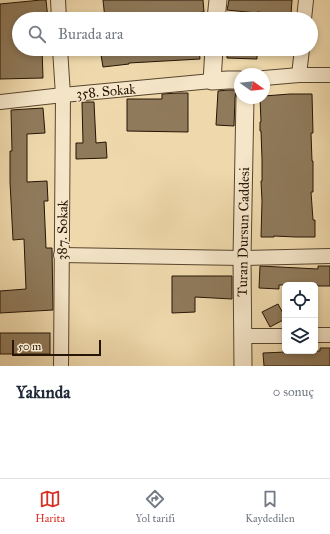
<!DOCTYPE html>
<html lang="tr">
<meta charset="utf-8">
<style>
:root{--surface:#fff;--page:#f6f6f7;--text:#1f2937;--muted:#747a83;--line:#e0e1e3;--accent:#d93025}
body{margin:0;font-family:"IM FELL Great Primer",serif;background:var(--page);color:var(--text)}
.controls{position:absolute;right:12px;bottom:12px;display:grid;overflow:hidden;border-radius:6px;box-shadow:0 2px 6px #0003}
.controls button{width:36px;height:36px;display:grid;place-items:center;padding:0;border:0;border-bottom:1px solid var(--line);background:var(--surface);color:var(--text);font:20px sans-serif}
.compass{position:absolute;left:234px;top:68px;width:36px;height:36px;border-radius:50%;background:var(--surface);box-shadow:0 2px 6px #0003;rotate:104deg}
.scale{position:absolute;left:12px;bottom:10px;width:89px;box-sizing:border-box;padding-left:4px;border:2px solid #261404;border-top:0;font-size:11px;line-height:14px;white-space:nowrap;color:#261404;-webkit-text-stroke:3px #f5e6c9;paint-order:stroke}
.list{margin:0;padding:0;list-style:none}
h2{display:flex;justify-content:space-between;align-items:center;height:52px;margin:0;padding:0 16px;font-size:17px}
h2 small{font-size:13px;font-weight:400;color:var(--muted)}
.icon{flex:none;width:22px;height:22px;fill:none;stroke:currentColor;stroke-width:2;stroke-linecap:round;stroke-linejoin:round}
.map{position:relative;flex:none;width:330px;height:366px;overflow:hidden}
.search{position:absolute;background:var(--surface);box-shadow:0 2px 6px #0003;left:12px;right:12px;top:12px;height:44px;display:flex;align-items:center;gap:10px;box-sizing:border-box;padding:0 14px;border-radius:22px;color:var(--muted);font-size:15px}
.sheet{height:112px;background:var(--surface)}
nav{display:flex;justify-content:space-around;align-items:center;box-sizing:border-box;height:56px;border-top:1px solid var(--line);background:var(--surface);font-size:11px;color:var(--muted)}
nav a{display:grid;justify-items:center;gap:2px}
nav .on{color:var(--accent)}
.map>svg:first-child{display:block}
.building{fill:#8f7a5b;stroke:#261404}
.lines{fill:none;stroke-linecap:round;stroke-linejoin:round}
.minor-casing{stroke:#58452e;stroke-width:16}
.tertiary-casing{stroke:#58452e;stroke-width:19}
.minor{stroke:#f5e6c9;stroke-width:14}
.tertiary{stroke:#f5e6c9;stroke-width:17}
.labels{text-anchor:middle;stroke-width:3;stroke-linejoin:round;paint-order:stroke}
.street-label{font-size:14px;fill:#261404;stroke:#f5e6c9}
</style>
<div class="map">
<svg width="330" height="366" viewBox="0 0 330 366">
<rect width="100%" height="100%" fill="#efd9ac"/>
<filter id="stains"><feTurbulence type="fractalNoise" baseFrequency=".005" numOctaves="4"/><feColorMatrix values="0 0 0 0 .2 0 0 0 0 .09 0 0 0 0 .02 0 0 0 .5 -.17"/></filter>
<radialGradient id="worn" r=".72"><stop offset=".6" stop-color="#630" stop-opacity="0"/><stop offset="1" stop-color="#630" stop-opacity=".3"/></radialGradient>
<g class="building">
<polygon points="41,0 46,0 48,19 19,19 19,49 42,49 43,78 0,79 0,4"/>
<polygon points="103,0 203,0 204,12 168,16 168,17 155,19 105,19"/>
<polygon points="229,0 292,0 291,15 257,12 257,13 227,10"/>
<polygon points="100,49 199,49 200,59 129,63 129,64 103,67"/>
<polygon points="227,49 257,49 257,59 227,58"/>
<polygon points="228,90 236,90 235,98 234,126 216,125 218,91"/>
<polygon points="178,93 188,93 188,132 127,131 127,99 162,99 162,94"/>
<polygon points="290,94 312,94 313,133 311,133 312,161 313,161 313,192 311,192 313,220 315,220 315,237 296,237 274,236 274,237 261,237 262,201 261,181 262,181 262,159 261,131 260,131 260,122 261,122 260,98 264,98 264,96"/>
<polygon points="82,102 94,102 96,143 106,142 107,158 76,159 76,143 83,143"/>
<polygon points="43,108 45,133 27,134 27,182 47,181 48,201 44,201 46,248 52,248 53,310 0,313 0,291 26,289 24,239 13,240 10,182 10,151 12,151 11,110"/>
<polygon points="260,266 318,269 318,266 330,266 330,286 318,286 318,285 279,285 279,289 259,288"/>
<polygon points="172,276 232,276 232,299 195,297 195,312 172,313"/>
<polygon points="278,304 285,317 285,319 270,327 262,312"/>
<rect x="0" y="333" width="50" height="21"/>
<polygon points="320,348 330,348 330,366 264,366 263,353 286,352 286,351 320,351"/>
</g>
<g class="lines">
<defs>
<g id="minor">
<polyline points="58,0 59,19"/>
<polyline points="304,19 306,0"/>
<polyline points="60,49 63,95 61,366"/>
<polyline points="299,75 302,49"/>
<polyline points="264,78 299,75 330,75"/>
<polyline points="0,102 63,95 212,81"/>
<polyline points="61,255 242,258 330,256"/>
<polyline points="315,335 330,335"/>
<polyline points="242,336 285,336"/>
</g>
<g id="tertiary">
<polyline points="216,19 218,0"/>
<polyline points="214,49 212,81 228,80 240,80"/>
<polyline points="243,366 242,258 245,98"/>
</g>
</defs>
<use href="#minor" class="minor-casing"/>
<use href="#tertiary" class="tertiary-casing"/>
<use href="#minor" class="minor"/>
<use href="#tertiary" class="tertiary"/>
</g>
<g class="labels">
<g class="street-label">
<text transform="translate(106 91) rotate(-5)" y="5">358. Sokak</text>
<text transform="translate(62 230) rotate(-89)" y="5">387. Sokak</text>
<text transform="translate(243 232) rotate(-89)" y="5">Turan Dursun Caddesi</text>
</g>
</g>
<rect width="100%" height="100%" filter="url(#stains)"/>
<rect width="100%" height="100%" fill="url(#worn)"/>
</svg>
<div class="controls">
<button><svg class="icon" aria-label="locate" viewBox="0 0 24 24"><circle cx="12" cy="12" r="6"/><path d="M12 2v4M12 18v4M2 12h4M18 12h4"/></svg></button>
<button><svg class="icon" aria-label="layers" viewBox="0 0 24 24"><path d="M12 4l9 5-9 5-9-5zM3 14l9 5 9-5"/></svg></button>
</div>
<svg class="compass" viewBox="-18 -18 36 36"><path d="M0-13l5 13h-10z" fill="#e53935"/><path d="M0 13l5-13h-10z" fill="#747a83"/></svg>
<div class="scale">50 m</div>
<div class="search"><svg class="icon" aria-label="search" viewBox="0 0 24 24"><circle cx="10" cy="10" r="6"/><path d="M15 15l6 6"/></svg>Burada ara</div>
</div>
<section class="sheet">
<h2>Yakında<small>0 sonuç</small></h2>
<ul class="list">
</ul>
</section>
<nav>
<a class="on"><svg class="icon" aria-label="map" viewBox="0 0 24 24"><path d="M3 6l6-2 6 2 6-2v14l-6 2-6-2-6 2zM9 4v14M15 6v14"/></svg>Harita</a>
<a><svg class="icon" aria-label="directions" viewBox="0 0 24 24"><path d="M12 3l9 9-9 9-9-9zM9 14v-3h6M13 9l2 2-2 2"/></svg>Yol tarifi</a>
<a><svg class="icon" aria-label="saved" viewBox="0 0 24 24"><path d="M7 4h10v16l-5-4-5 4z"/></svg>Kaydedilen</a>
</nav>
